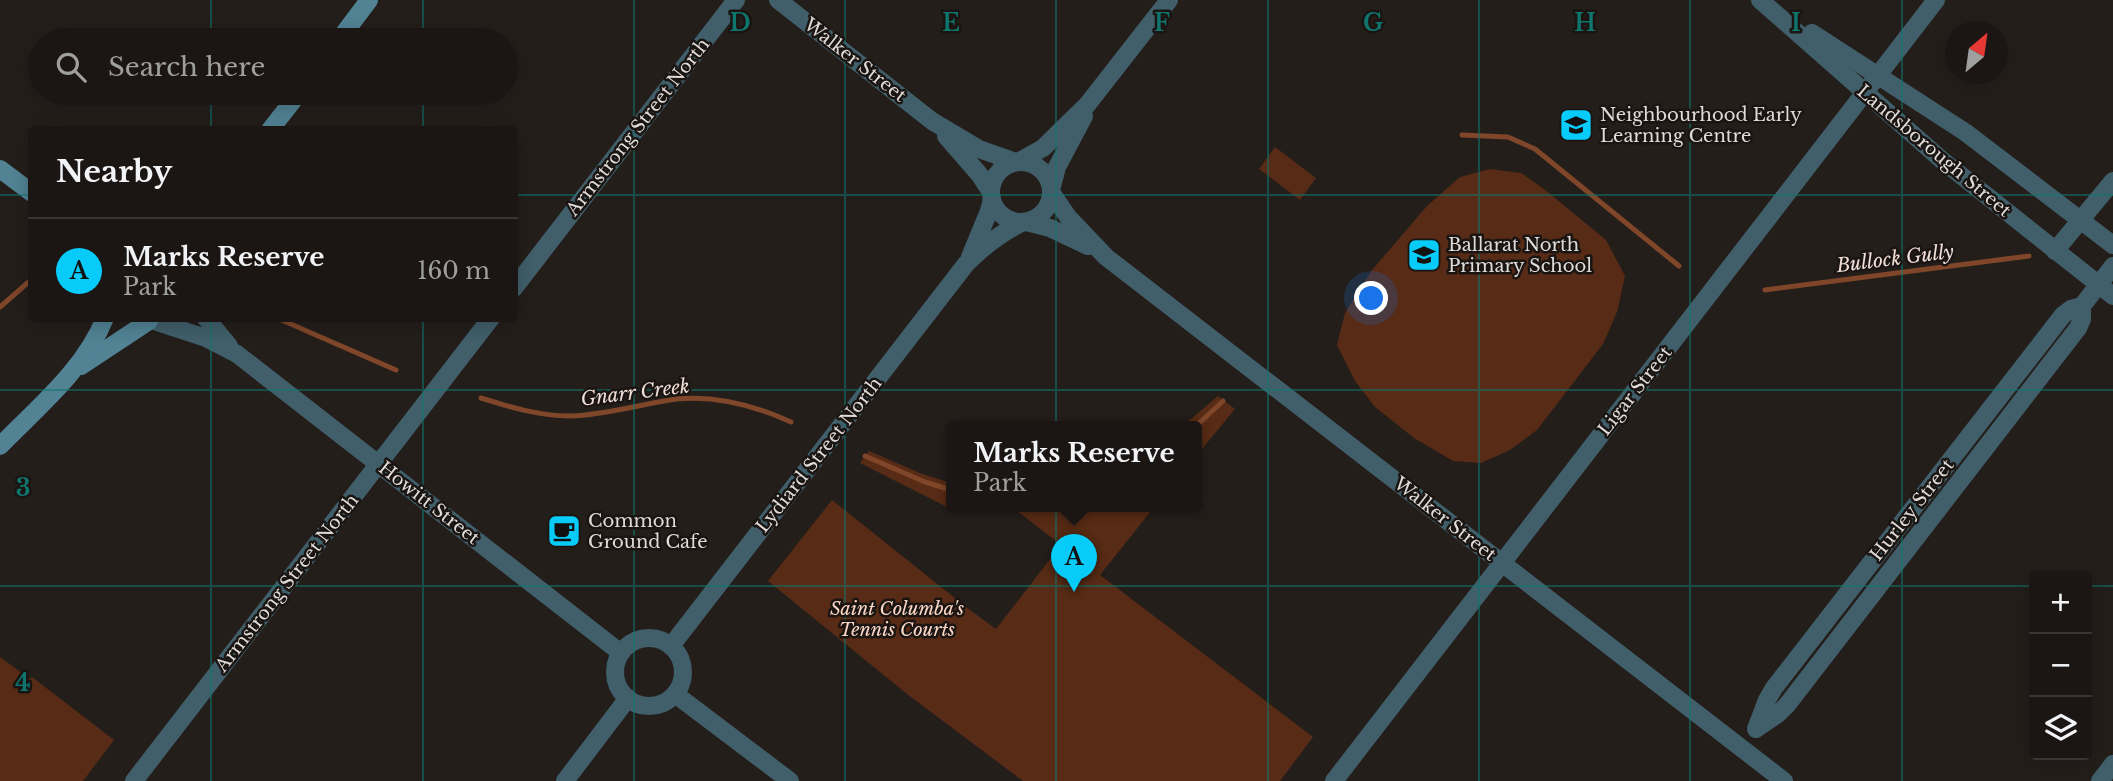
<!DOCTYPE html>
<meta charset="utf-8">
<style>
:root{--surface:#1b1614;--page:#282322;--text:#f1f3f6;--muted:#a09fa0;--line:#393534;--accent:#07cbf9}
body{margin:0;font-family:"Libre Baskerville",serif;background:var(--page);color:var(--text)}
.controls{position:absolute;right:21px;bottom:21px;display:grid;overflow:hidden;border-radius:7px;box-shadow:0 4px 18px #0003}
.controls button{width:63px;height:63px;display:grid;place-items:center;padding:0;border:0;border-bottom:2px solid var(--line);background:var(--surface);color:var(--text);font:35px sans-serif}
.compass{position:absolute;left:1945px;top:21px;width:63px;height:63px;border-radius:50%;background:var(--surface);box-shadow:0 4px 18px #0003;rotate:29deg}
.you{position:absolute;left:1372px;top:299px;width:24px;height:24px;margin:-18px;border:5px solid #fff;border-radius:50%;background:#1a73e8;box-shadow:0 0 0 10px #1a73e833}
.badge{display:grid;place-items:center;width:46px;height:46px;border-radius:50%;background:var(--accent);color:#111;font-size:23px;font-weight:700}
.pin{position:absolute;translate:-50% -58px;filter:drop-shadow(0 2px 4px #0008)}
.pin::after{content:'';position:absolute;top:37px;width:24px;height:21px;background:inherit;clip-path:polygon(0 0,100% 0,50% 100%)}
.popup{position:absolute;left:946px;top:421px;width:256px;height:91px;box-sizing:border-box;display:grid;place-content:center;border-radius:7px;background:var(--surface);filter:drop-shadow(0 2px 5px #0005);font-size:23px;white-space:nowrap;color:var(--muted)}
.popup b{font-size:26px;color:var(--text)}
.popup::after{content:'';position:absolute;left:50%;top:100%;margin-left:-14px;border:14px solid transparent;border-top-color:var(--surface)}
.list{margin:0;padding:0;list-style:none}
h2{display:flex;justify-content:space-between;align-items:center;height:91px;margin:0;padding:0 28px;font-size:30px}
h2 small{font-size:23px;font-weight:400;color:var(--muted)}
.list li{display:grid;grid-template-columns:46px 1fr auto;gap:21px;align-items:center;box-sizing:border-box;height:105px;padding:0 28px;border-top:2px solid var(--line)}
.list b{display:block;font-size:26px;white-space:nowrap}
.list p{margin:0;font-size:23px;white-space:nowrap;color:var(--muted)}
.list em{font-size:23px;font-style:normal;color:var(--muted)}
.icon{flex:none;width:38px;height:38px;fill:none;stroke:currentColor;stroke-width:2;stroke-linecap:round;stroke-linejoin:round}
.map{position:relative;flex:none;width:2113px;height:781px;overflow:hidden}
.search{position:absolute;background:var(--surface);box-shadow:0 4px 18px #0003;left:28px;top:28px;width:490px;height:77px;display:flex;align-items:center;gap:18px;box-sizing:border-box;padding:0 24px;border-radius:38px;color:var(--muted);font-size:26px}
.panel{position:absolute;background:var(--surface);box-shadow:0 4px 18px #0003;left:28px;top:126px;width:490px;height:196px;border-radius:7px}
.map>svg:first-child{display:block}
.green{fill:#572b15}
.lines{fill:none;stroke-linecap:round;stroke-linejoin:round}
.stream{stroke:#7f4629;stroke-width:5}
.minor{stroke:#405f6a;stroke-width:18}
.tertiary{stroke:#405f6a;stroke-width:18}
.secondary{stroke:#518395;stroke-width:18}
.grid{fill:none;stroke:#0f766e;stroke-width:2;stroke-opacity:0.55}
.labels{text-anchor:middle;stroke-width:5;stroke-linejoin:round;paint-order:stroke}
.street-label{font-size:18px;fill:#dfdbd9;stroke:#1a1512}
.poi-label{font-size:18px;fill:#dfdbd9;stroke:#1a1512;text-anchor:start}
.park-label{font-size:18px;font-style:italic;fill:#fcd7c6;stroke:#1a1512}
.water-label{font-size:19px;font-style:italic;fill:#f2dfd7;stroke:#1a1512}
.grid-label{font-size:23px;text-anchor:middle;font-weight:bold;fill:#0f766e;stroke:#1a1512;stroke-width:5;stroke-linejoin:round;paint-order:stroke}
</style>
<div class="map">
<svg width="2113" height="781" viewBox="0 0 2113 781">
<rect width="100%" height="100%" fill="#241e1b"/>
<g class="green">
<polygon points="1275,147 1316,178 1300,200 1259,169"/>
<polygon points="1490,169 1521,173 1544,189 1606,240 1625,276 1617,312 1603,344 1537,430 1510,450 1481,463 1453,461 1414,438 1375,407 1355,381 1337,345 1345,313 1372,270 1427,206 1460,177"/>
<polygon points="1218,396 1235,409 1197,455 1196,426 1183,426"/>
<polygon points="869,451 922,474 951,483 951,506 970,506 953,510 860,463"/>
<polygon points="832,500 970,610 996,629 1061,545 1011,506 1155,506 1100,575 1313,737 1280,781 1023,781 907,694 768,581"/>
<polygon points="0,657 30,679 32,677 114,740 83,781 0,781"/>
</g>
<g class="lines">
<g class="stream">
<polyline points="1462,135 1508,137 1535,149 1679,266"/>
<polyline points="1765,290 2029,256"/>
<polyline points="0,307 32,279"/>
<polyline points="277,318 396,370"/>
<path d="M481,398c29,9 58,18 89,18 36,-1 71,-12 106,-17 39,-4 80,7 115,23"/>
<polyline points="1196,426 1223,401"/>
<polyline points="865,456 925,482 951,490"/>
</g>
<g class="minor">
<polyline points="778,0 932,121 979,149 1016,162"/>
<polyline points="1760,0 1943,161 2113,296"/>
<polyline points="1812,33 1965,132 2113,245"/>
<polyline points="946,136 979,174 991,192"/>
<polyline points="1051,192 1068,217 1106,257 1784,781"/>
<polyline points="1026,222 1050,228 1088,246"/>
<polyline points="2055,251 2113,181"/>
<polyline points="514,288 736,0"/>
<polyline points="1757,728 1778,714 1787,705 2078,328 2082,319 2082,306 2113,266"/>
<polyline points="1756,729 1767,700 1774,688 2063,315 2071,309 2082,306"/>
<polyline points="134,781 491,318"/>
<polyline points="1334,781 1936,0"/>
<polyline points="2100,781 2113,764"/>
</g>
<g class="tertiary">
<circle cx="1021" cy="192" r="30"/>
<polyline points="1018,162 1043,148 1087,105 1169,0"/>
<polyline points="1051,190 1057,167 1084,116"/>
<polyline points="970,257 989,211 992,199"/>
<polyline points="206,318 229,346"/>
<polyline points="154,321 206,338 237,354 621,653"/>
<circle cx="649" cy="672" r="34"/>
<path d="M671,646l295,-382c16,-16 37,-33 58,-42"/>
<polyline points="675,694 790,781"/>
<polyline points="565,781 628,698"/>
</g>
<g class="secondary">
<polyline points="339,40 369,0"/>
<polyline points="270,130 299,93"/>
<polyline points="0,169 32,193"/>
<polyline points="81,366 149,321"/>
<path d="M0,446c38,-39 84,-76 105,-128"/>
</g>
</g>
<path class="grid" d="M211,0v40M423,0v40M634,0v781M845,0v781M1056,0v781M1268,0v781M1479,0v781M1690,0v781M1902,0v781M211,93v37M423,93v37M0,195h32M514,195h1599M211,318v463M423,318v463M0,390h2113M0,586h2034M2087,586h26"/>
<defs>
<symbol id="school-square" viewBox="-11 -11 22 22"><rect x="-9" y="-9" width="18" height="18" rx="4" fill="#07cbf9" stroke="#1a1512"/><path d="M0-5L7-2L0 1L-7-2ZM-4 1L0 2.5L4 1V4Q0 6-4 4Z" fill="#111"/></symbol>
<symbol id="cafe-square" viewBox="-11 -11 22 22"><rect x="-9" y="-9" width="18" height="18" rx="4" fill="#07cbf9" stroke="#1a1512"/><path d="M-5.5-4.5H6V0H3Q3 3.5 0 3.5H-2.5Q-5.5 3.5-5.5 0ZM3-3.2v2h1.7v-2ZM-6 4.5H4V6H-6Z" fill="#111"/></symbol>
</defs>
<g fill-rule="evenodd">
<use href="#school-square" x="1557" y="106" width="38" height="38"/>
<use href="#school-square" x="1405" y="236" width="38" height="38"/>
<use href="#cafe-square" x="545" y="512" width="38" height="38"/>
</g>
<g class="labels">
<g class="street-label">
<text transform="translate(855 60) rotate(38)" y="6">Walker Street</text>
<text transform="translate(638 127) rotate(-52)" y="6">Armstrong Street North</text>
<text transform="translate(1934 151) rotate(40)" y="6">Landsborough Street</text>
<text transform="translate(1635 391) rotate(-52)" y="6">Ligar Street</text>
<text transform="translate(819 455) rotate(-52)" y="6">Lydiard Street North</text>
<text transform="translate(429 503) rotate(38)" y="6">Howitt Street</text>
<text transform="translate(1912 510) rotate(-52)" y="6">Hurley Street</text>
<text transform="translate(1445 519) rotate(38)" y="6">Walker Street</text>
<text transform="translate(287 583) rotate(-52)" y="6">Armstrong Street North</text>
</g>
<g class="poi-label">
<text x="1600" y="121">Neighbourhood Early<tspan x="1600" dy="21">Learning Centre</tspan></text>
<text x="1448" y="251">Ballarat North<tspan x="1448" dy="21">Primary School</tspan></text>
<text x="588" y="527">Common<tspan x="588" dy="21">Ground Cafe</tspan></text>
</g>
<g class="park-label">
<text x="897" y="615">Saint Columba's<tspan x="897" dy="21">Tennis Courts</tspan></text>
</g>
<g class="water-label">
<text transform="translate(1895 258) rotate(-7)" y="7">Bullock Gully</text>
<text transform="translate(635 392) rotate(-7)" y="7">Gnarr Creek</text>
</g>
</g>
<g class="grid-label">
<text x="740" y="31">D</text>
<text x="951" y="31">E</text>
<text x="1162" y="31">F</text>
<text x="1373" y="31">G</text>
<text x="1585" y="31">H</text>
<text x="1796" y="31">I</text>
<text x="23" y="496">3</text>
<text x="23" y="691">4</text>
</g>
</svg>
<div class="controls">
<button>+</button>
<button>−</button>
<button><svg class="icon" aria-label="layers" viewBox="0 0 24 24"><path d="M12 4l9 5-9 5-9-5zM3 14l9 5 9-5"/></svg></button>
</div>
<svg class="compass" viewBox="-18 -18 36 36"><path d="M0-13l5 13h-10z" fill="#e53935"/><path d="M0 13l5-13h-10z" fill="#a09fa0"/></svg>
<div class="you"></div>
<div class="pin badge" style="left:1074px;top:592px">A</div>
<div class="popup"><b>Marks Reserve</b>Park</div>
<div class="search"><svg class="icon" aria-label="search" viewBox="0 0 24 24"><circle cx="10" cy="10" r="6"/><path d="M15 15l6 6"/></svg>Search here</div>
<section class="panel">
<h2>Nearby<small></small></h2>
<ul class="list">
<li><span class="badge">A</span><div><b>Marks Reserve</b><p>Park</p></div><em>160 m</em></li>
</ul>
</section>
</div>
